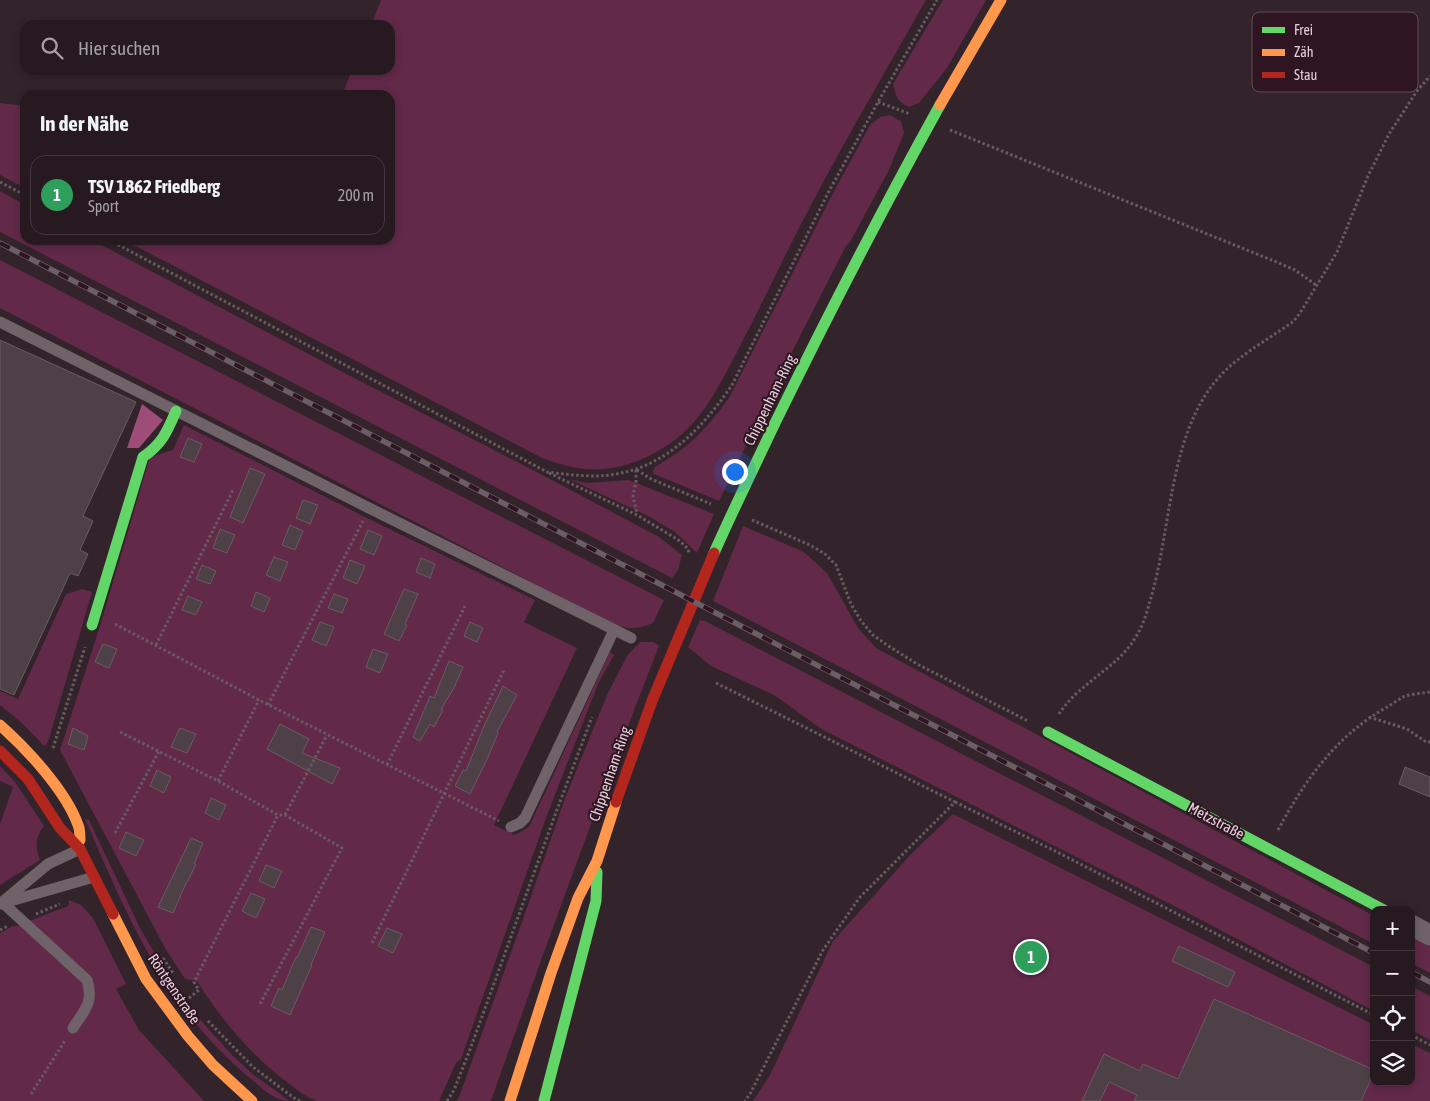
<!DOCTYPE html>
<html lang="de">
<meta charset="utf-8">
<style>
:root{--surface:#261a20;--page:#2e2329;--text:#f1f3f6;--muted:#a4a1a5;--line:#42383e;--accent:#db2777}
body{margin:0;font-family:"Asap Condensed",sans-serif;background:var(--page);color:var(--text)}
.controls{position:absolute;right:15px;bottom:15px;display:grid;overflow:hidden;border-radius:10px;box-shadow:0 2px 8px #0003}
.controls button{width:45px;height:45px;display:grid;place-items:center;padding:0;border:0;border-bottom:1px solid var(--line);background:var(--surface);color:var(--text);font:25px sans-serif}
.you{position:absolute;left:734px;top:471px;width:18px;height:18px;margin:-12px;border:4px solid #fff;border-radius:50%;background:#1a73e8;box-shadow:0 0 0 8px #1a73e833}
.badge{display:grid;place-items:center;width:32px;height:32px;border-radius:50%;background:var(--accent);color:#fff;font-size:16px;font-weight:700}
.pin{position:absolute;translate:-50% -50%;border:2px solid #fff;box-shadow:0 1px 5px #0006}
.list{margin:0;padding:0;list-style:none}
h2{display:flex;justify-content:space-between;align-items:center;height:65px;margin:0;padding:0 20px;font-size:21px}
h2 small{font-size:16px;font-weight:400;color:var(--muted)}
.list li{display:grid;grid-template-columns:32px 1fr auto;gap:15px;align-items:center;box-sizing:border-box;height:80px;margin:0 10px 10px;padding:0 10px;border:1px solid var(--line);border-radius:15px}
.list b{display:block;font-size:19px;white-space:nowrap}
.list p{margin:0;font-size:16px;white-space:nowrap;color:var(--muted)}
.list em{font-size:16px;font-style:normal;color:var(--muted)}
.icon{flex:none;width:28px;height:28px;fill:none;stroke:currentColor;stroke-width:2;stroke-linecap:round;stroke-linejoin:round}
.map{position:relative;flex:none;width:1430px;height:1101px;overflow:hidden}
.search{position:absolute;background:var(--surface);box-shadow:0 2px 8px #0003;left:20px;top:20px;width:375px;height:55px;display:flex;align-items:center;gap:12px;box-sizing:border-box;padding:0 18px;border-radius:15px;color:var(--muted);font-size:19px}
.panel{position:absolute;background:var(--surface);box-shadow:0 2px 8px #0003;left:20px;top:90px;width:375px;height:155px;border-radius:15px}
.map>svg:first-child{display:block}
.green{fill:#622949}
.water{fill:#9d4d78}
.building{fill:#4e4047;stroke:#6b5c63}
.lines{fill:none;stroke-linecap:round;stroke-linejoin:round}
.path{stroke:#685b61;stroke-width:3;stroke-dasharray:2.5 2.5;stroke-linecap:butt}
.lane{stroke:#706269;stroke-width:11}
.street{stroke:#706269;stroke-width:21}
.fast{stroke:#63d668;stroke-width:11}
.slow{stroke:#ff974d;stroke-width:11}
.jam{stroke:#b3261e;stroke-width:11}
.rail-casing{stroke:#6c5e66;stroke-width:5.5}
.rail{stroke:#2f1422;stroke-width:4;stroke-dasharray:11;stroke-linecap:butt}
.labels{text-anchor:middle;stroke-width:4;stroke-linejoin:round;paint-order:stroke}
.street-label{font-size:15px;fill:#e4d0d9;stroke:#2f1422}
.key{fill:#2f1422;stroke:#654c59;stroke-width:1}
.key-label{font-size:14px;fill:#e4d0d9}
</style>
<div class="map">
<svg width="1430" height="1101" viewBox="0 0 1430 1101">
<rect width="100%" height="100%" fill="#33232b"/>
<g class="green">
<path d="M381,0h545c-45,79 -91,157 -132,238 -19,38 -37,76 -57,114 -16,30 -31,62 -57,84 -26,21 -60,36 -94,33 -15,-1 -30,-6 -44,-11l-418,-218h266v-145h-48l10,-25h38v-45h-19z"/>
<path d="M943,0h43l-39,68 -28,35 -10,4c-12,-6 -13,-10 -16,-23z"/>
<polygon points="0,103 25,106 25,188 0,175"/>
<path d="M890,115l11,6 3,12 -15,37 -39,72 -4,4 -51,100 -76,155 -65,-27 -1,-3 2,-4c9,-6 18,-11 26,-17 19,-14 34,-33 48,-52l103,-203 38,-70 10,-8z"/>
<polygon points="0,191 25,205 25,240 92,240 358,380 552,480 659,537 682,555 678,570 672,578 0,232"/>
<path d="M0,260l664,340 -11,23c-24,10 -32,4 -54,-6l-599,-309z"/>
<path d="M184,425l181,92 170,83 -11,22 53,26 -83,177 21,10 14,-8 81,-175 4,3 -16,29 -52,134 -85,241 -5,4 -17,38c-29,0 -58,0 -88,0 -9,0 -25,0 -34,0 -10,-3 -21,-12 -29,-18 -37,-28 -67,-63 -91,-102l-12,-2 -20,-31 -105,-198 39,-121 51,-172 23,-7z"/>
<polygon points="569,479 587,483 629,480 714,514 697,553 675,532 650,517"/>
<polygon points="743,526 804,552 827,573 858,628 876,648 1374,916 1374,944 713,601"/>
<polygon points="82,589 92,592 49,739 46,745 44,746 23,724 0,705 0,691 18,699 66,594"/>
<polygon points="700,620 705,621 1374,967 1374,1011 1186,912 823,730 774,695 711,666 688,647"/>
<path d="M640,642h14l5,4c-59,150 -114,302 -168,455h-34l2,-4 69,-192 37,-107 43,-105 19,-37z"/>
<path d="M0,766l15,16 29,44c-9,11 -9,21 -4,34l-40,25v-61l13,-37 -13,-6z"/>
<polygon points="953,814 1374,1025 1374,1082 1411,1082 1411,1044 1430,1053 1430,1101 753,1101 770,1075 833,941 913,852"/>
<path d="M85,819l4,1 51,108 31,54 16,23 45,50 22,20 36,26c-16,0 -27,-12 -39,-22 -38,-31 -75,-76 -99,-119 -26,-45 -46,-93 -67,-141z"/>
<polygon points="69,900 81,905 93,918 126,984 116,989 139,1030 204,1101 0,1101 0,933 13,926 32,925 29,921 68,906 69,904"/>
<polygon points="1411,936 1430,946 1430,973 1411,963"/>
<polygon points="1411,986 1430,996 1430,1040 1411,1030"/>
</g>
<polygon class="water" points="142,404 163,420 139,448 127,448"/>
<g class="building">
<polygon points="0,340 136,402 83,516 93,521 80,550 88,554 78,576 70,573 14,695 0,689"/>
<polygon points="188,438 202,444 194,462 180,457"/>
<polygon points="250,468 265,474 243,523 230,517"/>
<polygon points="303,500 318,505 310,524 296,518"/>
<polygon points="290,525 303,531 295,550 282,545"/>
<polygon points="220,529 235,535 227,553 213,548"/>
<polygon points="368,530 382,536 374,555 360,549"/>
<polygon points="274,557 288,562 280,581 266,575"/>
<polygon points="421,558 435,564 430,578 416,572"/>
<polygon points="350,560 365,566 357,584 343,578"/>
<polygon points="202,565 216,571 210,584 196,579"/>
<polygon points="404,589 418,594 405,624 407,625 399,641 384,634"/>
<polygon points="256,592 270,598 264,612 251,606"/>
<polygon points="334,594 348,599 342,613 328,608"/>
<polygon points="188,596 202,602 196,615 182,610"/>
<polygon points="320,622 334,627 326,646 312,640"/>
<polygon points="470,622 483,628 477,642 464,636"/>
<polygon points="103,644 117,649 109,668 95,662"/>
<polygon points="373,649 388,654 380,673 366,667"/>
<polygon points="449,661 463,667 454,688 441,709 443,710 434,727 430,724 420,741 413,737 430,696 434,698"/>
<polygon points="503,686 517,695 497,732 498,733 488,757 470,794 455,786 463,770 466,771 484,726"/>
<polygon points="280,724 309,739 302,753 340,768 332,784 267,749"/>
<polygon points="73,728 88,736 84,750 68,744"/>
<polygon points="180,728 196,734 187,753 171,747"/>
<polygon points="1405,767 1430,777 1430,797 1399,784"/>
<polygon points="157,770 171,777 164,793 150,786"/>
<polygon points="211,798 226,805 219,820 205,813"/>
<polygon points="126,832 144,840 136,856 119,848"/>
<polygon points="191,838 203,843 194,864 196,864 188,881 187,881 173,913 158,907"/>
<polygon points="266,865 282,871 274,888 259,881"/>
<polygon points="251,893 265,899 256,918 242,911"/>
<polygon points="311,927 325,932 311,965 312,965 290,1015 271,1006 279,988 282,990 296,957 297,958"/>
<polygon points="387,928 402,934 393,953 378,946"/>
<polygon points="1179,946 1235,972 1228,987 1172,961"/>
<polygon points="1214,999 1374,1070 1374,1073 1361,1101 1134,1101 1137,1095 1109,1082 1100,1101 1082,1101 1104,1054 1140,1071 1143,1064 1178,1079"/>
</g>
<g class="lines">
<g class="path">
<polyline points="878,102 910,114"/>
<polyline points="950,130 1274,261 1295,270 1316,285"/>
<polyline points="0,182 25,195"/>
<path d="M109,240l438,232c16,2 33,4 50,4 62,-2 102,-43 135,-91l96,-192 50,-91 59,-102"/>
<polyline points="636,470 636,482 633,496 637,514"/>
<polyline points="637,470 651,479 711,504"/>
<polyline points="549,473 637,515 680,541 688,549 689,554"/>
<polyline points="752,520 810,545 825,554 836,565 851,604 861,621 873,635 887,645 917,664 1028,721"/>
<polyline points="115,624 259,700 499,821"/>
<polyline points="156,645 233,490"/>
<polyline points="716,683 955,802 860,897 823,950 750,1094 745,1101"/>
<polyline points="268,705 363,521"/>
<path d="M1059,714c21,-33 61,-46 79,-81 6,-10 9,-22 12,-32 22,-71 18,-170 71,-226 18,-20 51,-38 73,-54l6,-8 37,-61 31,-76 21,-42 28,-43 13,-15"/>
<polyline points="1369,717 1407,729 1426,742 1430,742"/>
<polyline points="120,732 218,781 278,815 285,815 342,848 259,1006"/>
<polyline points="53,748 85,647"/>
<polyline points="387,765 465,606"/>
<polyline points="218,781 259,700"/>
<polyline points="955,802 1057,852 1374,1015"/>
<polyline points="285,815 327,735"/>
<path d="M1278,830c27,-50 58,-94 109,-123 5,-3 11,-7 16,-10 8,-3 19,-4 27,-5"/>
<polyline points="115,833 159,751"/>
<polyline points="36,914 60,904"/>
<polyline points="0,930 8,926"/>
<polyline points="372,943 504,670"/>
<polyline points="163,958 173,973"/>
<polyline points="189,998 199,990 194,982 278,815"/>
<polyline points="208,1021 253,1067 294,1098 300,1101"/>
<polyline points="1411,1035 1430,1045"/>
<polyline points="31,1094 66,1039"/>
<polyline points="447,1101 454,1090 471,1047 555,815 592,717"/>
</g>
<g class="lane">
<polyline points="0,322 369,508 631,638"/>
<polyline points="511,827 520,823 525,818 614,630"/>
<polyline points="7,902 94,877"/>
<path d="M3,903l84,77c7,23 -2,29 -14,48"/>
<polyline points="0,904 48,864 80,849"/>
</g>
<polyline class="street" points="1411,925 1430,935"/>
<g class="fast">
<path d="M714,553c20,-45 42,-90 63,-134 52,-106 106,-211 163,-314"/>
<path d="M92,625l51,-168c19,-13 24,-25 33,-46"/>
<polyline points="1048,732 1384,910"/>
<polyline points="544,1101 596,901 597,872"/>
</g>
<g class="slow">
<polyline points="940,105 1001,0"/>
<path d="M0,725c27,24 66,66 78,100 2,4 2,10 2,15"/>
<polyline points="113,914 146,979 188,1036 213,1065 252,1101"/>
<polyline points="510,1101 551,973 578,898 597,861 616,802"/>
</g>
<g class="jam">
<polyline points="0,751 28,779 60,828 80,849 113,914"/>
<polyline points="616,802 652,701 714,553"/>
</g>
<defs>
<g id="rail">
<polyline points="0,243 1374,953"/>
<polyline points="1411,972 1430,982"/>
</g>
</defs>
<use href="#rail" class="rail-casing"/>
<use href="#rail" class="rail"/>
</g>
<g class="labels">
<g class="street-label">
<text transform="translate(770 400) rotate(-64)" y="5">Chippenham-Ring</text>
<text transform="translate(610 774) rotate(-71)" y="5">Chippenham-Ring</text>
<text transform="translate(1216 821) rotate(28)" y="5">Metzstraße</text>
<text transform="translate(174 989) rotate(56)" y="5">Röntgenstraße</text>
</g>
</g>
<rect x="1252" y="12" width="166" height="80" rx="8" class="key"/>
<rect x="1262" y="27" width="23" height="6" fill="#63d668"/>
<rect x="1262" y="49" width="23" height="7" fill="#ff974d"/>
<rect x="1262" y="72" width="23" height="6" fill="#b3261e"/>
<g class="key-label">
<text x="1294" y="35">Frei</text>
<text x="1294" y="57">Zäh</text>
<text x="1294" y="80">Stau</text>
</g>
</svg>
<div class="controls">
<button>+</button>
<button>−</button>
<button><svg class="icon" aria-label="locate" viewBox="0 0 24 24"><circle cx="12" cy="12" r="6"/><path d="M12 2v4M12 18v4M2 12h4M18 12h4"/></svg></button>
<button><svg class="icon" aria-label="layers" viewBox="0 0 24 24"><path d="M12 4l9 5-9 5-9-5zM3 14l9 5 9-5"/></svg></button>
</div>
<div class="you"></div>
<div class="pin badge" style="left:1031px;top:957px;background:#2e9e5b">1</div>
<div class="search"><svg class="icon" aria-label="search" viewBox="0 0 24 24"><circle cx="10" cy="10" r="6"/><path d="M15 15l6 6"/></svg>Hier suchen</div>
<section class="panel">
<h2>In der Nähe<small></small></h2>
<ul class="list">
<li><span class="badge" style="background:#2e9e5b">1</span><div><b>TSV 1862 Friedberg</b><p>Sport</p></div><em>200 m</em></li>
</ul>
</section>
</div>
